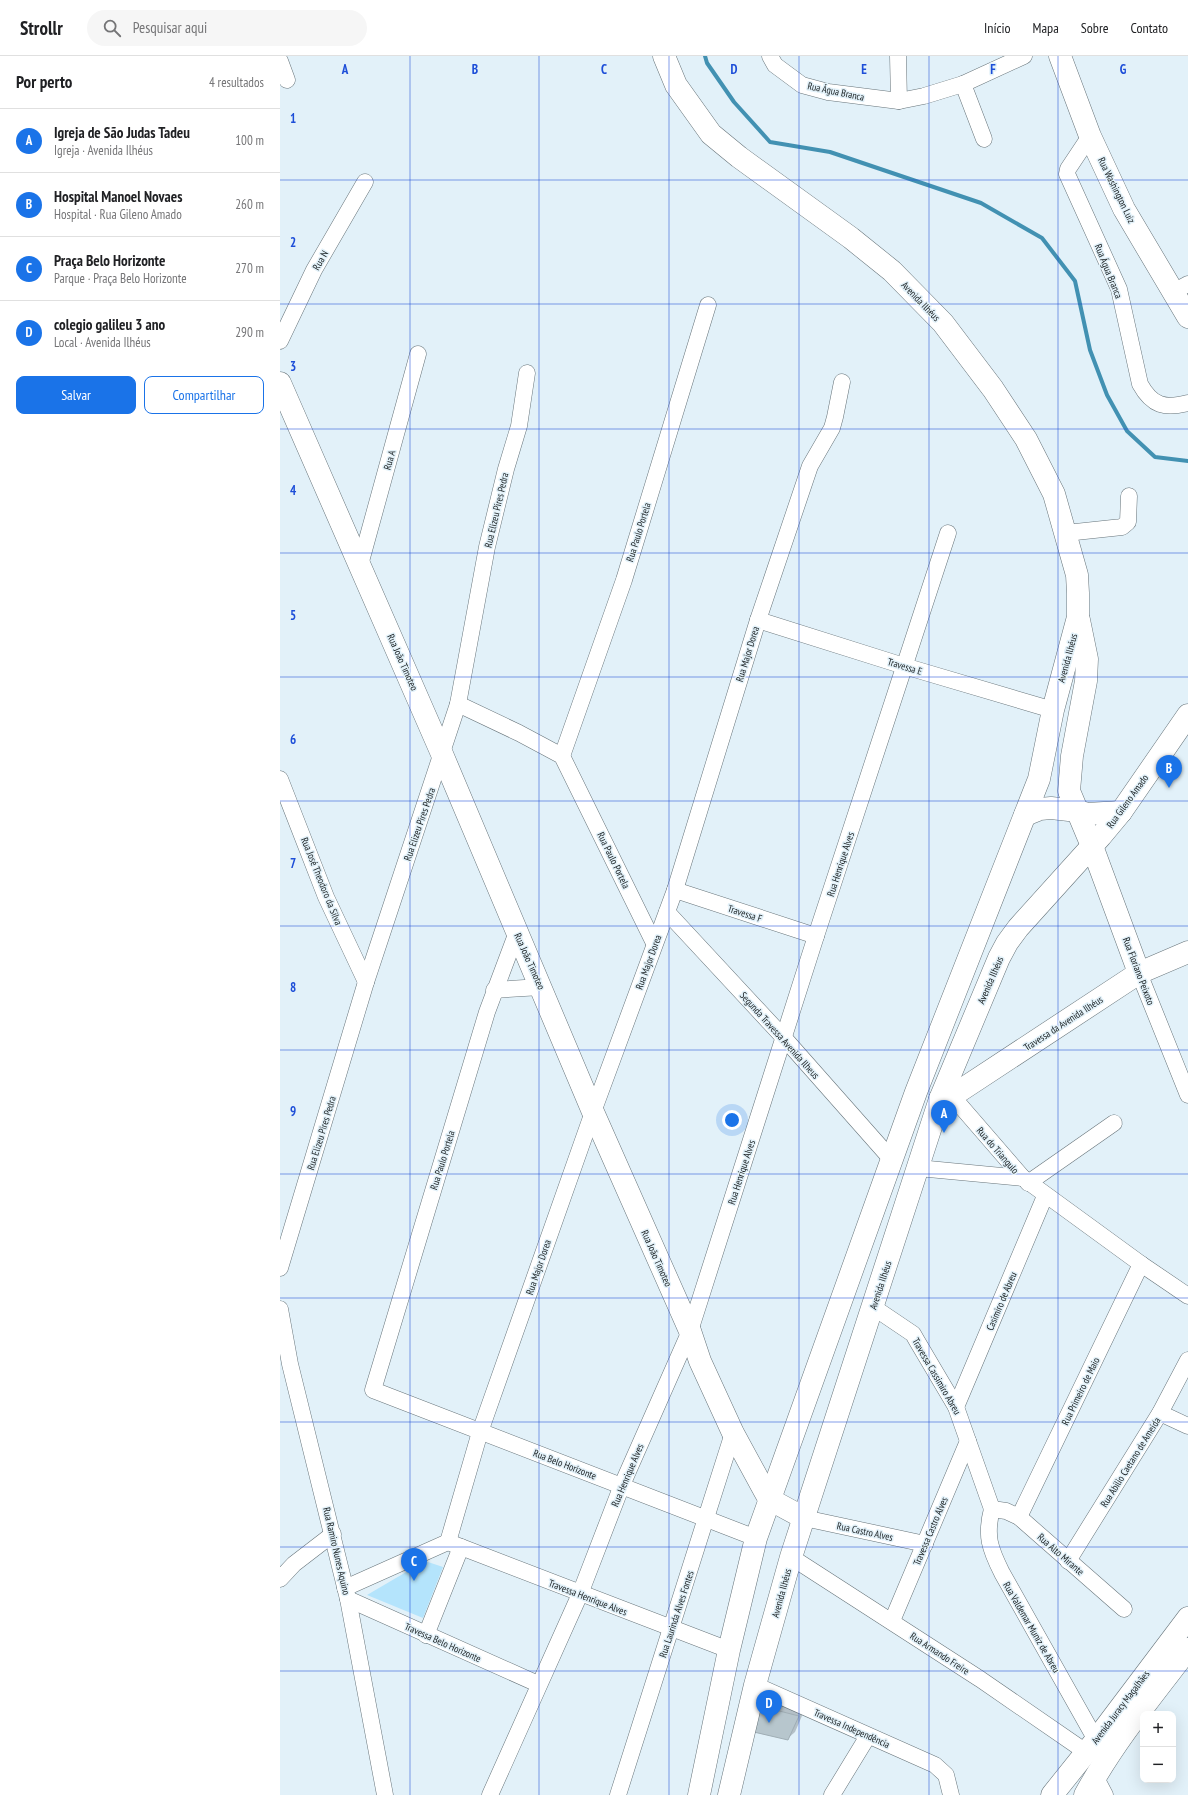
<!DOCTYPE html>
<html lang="pt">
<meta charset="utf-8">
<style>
:root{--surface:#fff;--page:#f6f6f6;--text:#202124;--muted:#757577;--line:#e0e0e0;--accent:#1a73e8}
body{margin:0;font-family:"PT Sans Narrow",sans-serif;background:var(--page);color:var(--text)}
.controls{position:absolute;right:12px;bottom:12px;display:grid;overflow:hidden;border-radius:8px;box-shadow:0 4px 16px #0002}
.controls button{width:36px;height:36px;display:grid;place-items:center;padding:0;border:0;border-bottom:1px solid var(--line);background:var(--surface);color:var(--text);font:20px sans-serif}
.you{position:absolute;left:452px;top:1064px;width:14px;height:14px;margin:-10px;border:3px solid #fff;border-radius:50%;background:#1a73e8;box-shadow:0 0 0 6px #1a73e833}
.badge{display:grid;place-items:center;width:26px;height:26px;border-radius:50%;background:var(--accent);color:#fff;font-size:13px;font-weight:700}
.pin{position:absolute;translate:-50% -33px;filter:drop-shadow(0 1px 2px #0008)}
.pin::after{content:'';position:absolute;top:21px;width:14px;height:12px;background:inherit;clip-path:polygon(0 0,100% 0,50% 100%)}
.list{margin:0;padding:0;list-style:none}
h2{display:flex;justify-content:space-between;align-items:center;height:52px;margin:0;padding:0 16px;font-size:17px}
h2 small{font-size:13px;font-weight:400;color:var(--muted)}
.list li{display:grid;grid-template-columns:26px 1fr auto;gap:12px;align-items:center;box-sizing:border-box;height:64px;padding:0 16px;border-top:1px solid var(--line)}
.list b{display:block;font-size:15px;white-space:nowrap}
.list p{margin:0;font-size:13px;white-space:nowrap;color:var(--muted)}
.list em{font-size:13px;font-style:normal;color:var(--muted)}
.actions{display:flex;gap:8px;padding:12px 16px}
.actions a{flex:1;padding:9px 0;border:1px solid var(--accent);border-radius:8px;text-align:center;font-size:14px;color:var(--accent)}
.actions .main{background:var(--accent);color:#fff}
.icon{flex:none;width:22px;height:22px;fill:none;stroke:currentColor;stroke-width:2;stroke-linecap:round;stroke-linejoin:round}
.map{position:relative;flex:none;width:908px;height:1739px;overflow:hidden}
header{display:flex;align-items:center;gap:24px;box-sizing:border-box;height:56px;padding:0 20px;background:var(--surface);border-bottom:1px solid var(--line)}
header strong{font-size:19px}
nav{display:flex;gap:22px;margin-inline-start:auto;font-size:14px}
.search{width:280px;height:36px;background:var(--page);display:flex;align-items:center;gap:10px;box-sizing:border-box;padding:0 14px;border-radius:22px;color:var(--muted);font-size:15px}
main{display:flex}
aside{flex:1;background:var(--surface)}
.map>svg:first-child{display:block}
.green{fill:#b4e4fc}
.shadow{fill:#0003}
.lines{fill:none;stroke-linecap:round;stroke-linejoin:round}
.stream{stroke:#4291b2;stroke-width:4}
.building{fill:#b7c6cd;stroke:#a0aeb5}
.street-casing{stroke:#67747a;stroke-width:17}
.secondary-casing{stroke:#67747a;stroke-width:23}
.primary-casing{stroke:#67747a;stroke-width:23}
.street{stroke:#fff;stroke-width:16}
.secondary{stroke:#fff;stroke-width:22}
.primary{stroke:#fff;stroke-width:22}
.grid{fill:none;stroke:#1d4ed8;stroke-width:1;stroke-opacity:0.55}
.labels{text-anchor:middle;stroke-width:3;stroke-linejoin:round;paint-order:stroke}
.street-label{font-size:10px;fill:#191f21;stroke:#e2f1f9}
.grid-label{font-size:13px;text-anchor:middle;font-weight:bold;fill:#1d4ed8;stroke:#e2f1f9;stroke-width:3;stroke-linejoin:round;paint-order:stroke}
</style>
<header>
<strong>Strollr</strong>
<div class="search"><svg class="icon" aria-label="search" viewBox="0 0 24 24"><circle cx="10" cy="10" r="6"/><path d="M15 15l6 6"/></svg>Pesquisar aqui</div>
<nav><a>Início</a><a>Mapa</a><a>Sobre</a><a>Contato</a></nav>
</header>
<main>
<aside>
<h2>Por perto<small>4 resultados</small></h2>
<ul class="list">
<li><span class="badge">A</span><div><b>Igreja de São Judas Tadeu</b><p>Igreja · Avenida Ilhéus</p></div><em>100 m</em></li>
<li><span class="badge">B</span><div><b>Hospital Manoel Novaes</b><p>Hospital · Rua Gileno Amado</p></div><em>260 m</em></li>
<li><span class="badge">C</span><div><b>Praça Belo Horizonte</b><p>Parque · Praça Belo Horizonte</p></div><em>270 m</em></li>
<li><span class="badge">D</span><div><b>colegio galileu 3 ano</b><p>Local · Avenida Ilhéus</p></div><em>290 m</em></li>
</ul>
<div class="actions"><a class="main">Salvar</a><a>Compartilhar</a></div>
</aside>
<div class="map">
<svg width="908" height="1739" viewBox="0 0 908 1739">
<rect width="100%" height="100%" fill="#e2f1f9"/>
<polygon class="green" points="145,1505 163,1511 143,1562 87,1539"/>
<polygon class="shadow" points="476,1639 525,1653 515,1676 507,1683 462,1673"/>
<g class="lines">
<polyline class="stream" points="425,0 427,7 454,46 490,86 550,96 701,147 762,182 795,225 810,294 827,339 847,375 875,401 908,405"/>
</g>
<polygon class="building" points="472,1648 519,1660 508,1684 461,1673"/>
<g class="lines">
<defs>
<g id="street">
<polyline points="490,0 495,9 522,29 548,36 619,45 644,40 683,28 744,0"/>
<polyline points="618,0 619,45"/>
<polyline points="0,5 7,24"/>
<polyline points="683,28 704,83"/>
<path d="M810,80l-22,33 -1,5 52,115 21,95c12,22 25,25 48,19"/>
<polyline points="893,236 908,228"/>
<polyline points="0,285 34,214 85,126"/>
<polyline points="786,477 842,471 848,466 849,440"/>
<polyline points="80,509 138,298"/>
<polyline points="478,564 624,610 773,654"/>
<polyline points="178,648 239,677 282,700 374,887"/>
<polyline points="282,700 344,524 428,249"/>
<polyline points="0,723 46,841 86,926"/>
<polyline points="395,834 536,880"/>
<polyline points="387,856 505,983 612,1104"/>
<polyline points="237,876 207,956 93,1334 476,1482"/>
<polyline points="859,917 908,1039"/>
<polyline points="214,934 261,931"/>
<polyline points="672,1040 743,1122 861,1208 908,1240"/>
<polyline points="638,1112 743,1122"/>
<polyline points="748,1127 834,1067"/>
<polyline points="0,1212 86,926 178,648 207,491 226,413 239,370 247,317"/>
<polyline points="593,1251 633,1278 637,1285 676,1351 712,1453"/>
<polyline points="0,1253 10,1308 68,1543 105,1739"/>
<polyline points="676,1351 765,1140"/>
<polyline points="880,1357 908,1370"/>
<path d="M712,1453c-7,27 -2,40 10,64l94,167"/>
<polyline points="712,1453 726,1455 739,1461 844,1553"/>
<polyline points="739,1461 861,1208"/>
<polyline points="524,1462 645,1488"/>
<polyline points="168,1486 200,1376 313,1056 395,834 478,564 530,410 552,372 555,361 562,326"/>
<polyline points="168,1486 449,1594"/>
<polyline points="511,1501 700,1623 806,1696"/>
<polyline points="788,1505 880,1357 908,1304"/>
<polyline points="0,1523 14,1508 53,1478"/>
<polyline points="65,1532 168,1486"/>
<polyline points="68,1543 258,1628"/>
<polyline points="612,1565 688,1385"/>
<polyline points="146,1579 181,1491"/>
<polyline points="475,1629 655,1709 666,1719 671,1739"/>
<polyline points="815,1720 825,1739"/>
<polyline points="210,1739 300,1538 342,1429 410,1275 536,880 668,477"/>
<polyline points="338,1739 453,1377"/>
<polyline points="552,1739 588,1680"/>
</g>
<g id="secondary">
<polyline points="384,0 396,29 431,78 459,101 571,182 612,215 663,267 713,333 746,383 774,438 797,519 798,537 798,561 773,654 759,723 636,1036 476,1482 449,1594 419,1739"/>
<polyline points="780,0 810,80 844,153 908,261"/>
<polyline points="0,327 162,698 313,1056 410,1275 420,1305 453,1377 484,1434 489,1443 524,1462"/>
<polyline points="799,564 807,603 806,625 792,700 789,735 812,790 859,917"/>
<polyline points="745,759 760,753 771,752 798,755 807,758 841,756"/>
<polyline points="660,1043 672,1040 859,917 908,896"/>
<polyline points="449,1739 475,1629 511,1501 660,1043 719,902 727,887 738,872 821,780 841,756 908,659"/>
</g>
<g id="primary">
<polyline points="772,1739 816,1684 908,1562"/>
<path d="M805,1739c29,-53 67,-99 103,-146"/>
</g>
</defs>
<use href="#street" class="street-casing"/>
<use href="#secondary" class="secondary-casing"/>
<use href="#primary" class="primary-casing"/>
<use href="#street" class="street"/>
<use href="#secondary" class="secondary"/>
<use href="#primary" class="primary"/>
</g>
<path class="grid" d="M130,0v1739M259,0v1739M389,0v1739M519,0v1739M649,0v1739M778,0v1739M0,124h908M0,248h908M0,373h908M0,497h908M0,621h908M0,745h908M0,870h908M0,994h908M0,1118h908M0,1242h908M0,1366h908M0,1491h908M0,1615h908"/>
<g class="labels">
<g class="street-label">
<text transform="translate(556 35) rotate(12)" y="4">Rua Água Branca</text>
<text transform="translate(837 134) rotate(64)" y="4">Rua Washington Luiz</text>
<text transform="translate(40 204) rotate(-60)" y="4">Rua N</text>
<text transform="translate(829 215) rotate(68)" y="4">Rua Água Branca</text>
<text transform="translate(641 245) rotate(46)" y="4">Avenida Ilhéus</text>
<text transform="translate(109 404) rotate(-75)" y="4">Rua A</text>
<text transform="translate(216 454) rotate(-77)" y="4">Rua Elizeu Pires Pedra</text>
<text transform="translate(358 476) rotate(-73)" y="4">Rua Paulo Portela</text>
<text transform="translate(467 598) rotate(-73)" y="4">Rua Major Dorea</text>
<text transform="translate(787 602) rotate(-75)" y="4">Avenida Ilhéus</text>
<text transform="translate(123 606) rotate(66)" y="4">Rua João Timoteo</text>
<text transform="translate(625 610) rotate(17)" y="4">Travessa E</text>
<text transform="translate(847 745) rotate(-54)" y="4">Rua Gileno Amado</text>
<text transform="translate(139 768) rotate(-71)" y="4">Rua Elizeu Pires Pedra</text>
<text transform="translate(334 804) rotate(64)" y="4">Rua Paulo Portela</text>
<text transform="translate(560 808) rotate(-72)" y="4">Rua Henrique Alves</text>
<text transform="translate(42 825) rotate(68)" y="4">Rua José Theodoro da Silva</text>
<text transform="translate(465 857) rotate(18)" y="4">Travessa F</text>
<text transform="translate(250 905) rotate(66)" y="4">Rua João Timoteo</text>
<text transform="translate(368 906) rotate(-70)" y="4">Rua Major Dorea</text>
<text transform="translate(859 915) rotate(69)" y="4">Rua Floriano Peixoto</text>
<text transform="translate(710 924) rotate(-67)" y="4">Avenida Ilhéus</text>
<text transform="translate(783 967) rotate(-33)" y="4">Travessa da Avenida Ilhéus</text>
<text transform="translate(500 979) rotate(48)" y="4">Segunda Travessa Avenida Ilheus</text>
<text transform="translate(41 1077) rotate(-73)" y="4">Rua Elizeu Pires Pedra</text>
<text transform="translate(718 1094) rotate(49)" y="4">Rua do Triangulo</text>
<text transform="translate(162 1104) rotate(-73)" y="4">Rua Paulo Portela</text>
<text transform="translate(461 1116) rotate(-72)" y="4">Rua Henrique Alves</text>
<text transform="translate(377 1202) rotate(66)" y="4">Rua João Timoteo</text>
<text transform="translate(258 1211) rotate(-71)" y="4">Rua Major Dorea</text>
<text transform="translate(600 1229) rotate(-72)" y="4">Avenida Ilhéus</text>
<text transform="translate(721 1245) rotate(-67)" y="4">Casimiro de Abreu</text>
<text transform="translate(657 1320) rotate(60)" y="4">Travessa Cassimiro Abreu</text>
<text transform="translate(800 1335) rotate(-64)" y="4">Rua Primeiro de Maio</text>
<text transform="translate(850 1406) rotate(-58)" y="4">Rua Abilio Caetano de Ameida</text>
<text transform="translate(285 1408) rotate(21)" y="4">Rua Belo Horizonte</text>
<text transform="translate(347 1419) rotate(-67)" y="4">Rua Henrique Alves</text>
<text transform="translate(585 1475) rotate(12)" y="4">Rua Castro Alves</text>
<text transform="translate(650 1475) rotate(-67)" y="4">Travessa Castro Alves</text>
<text transform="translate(57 1495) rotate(77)" y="4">Rua Ramiro Nunes Aquino</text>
<text transform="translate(781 1498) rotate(41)" y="4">Rua Alto Mirante</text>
<text transform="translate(501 1537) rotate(-75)" y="4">Avenida Ilhéus</text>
<text transform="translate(308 1541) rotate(21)" y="4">Travessa Henrique Alves</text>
<text transform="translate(396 1558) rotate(-72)" y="4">Rua Laurinda Alves Fontes</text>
<text transform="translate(752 1571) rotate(60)" y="4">Rua Valdemar Muniz de Abreu</text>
<text transform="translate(163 1586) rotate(24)" y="4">Travessa Belo Horizonte</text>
<text transform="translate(660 1597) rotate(33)" y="4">Rua Armando Freire</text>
<text transform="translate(840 1651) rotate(-53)" y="4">Avenida Juracy Magalhães</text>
<text transform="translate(572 1672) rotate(24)" y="4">Travessa Independência</text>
</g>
</g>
<g class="grid-label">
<text x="65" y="18">A</text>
<text x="195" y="18">B</text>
<text x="324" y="18">C</text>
<text x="454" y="18">D</text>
<text x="584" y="18">E</text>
<text x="713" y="18">F</text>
<text x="843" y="18">G</text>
<text x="13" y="67">1</text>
<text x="13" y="191">2</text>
<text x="13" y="315">3</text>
<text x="13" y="439">4</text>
<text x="13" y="564">5</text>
<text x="13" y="688">6</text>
<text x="13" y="812">7</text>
<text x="13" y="936">8</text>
<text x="13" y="1060">9</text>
</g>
</svg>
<div class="controls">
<button>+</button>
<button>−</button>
</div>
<div class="you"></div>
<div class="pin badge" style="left:664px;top:1077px">A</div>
<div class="pin badge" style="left:889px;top:732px">B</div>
<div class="pin badge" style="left:134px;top:1525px">C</div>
<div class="pin badge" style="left:489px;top:1667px">D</div>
</div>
</main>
